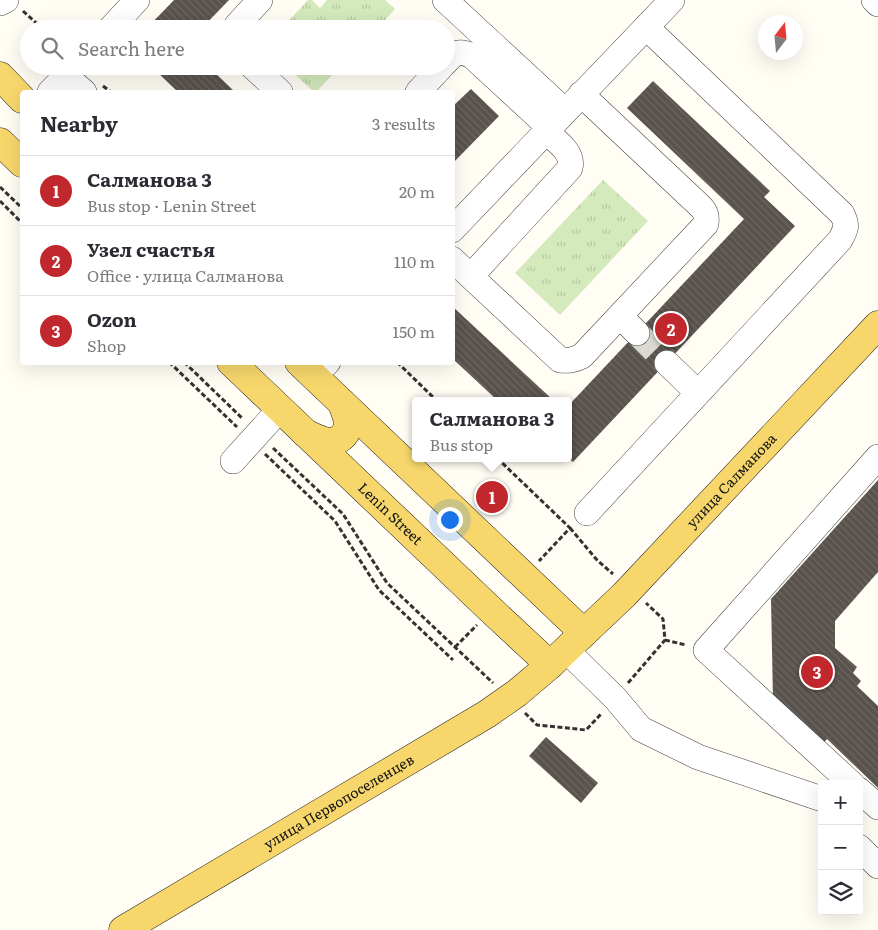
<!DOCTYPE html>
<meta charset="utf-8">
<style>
:root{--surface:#fff;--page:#f7f7f7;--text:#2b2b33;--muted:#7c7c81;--line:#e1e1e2;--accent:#c1282d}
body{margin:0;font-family:Literata,serif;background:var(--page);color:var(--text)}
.controls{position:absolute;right:15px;bottom:15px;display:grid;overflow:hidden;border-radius:5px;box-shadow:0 5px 20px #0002}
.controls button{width:45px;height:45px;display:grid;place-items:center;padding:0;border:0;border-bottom:1px solid var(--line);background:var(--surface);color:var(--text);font:25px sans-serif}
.compass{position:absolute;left:758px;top:15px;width:45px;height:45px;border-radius:50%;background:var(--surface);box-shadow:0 5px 20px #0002;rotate:16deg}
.you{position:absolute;left:449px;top:519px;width:18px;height:18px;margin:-12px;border:4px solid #fff;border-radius:50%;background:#1a73e8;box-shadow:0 0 0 8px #1a73e833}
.badge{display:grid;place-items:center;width:32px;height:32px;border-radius:50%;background:var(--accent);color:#fff;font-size:16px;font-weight:700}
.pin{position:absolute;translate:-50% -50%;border:2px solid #fff;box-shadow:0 1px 5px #0006}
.popup{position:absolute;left:412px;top:397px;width:160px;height:65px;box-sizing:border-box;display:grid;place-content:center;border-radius:5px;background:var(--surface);filter:drop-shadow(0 1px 4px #0005);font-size:16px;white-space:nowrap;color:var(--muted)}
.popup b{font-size:19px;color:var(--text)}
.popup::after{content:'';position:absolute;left:50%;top:100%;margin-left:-10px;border:10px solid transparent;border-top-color:var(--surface)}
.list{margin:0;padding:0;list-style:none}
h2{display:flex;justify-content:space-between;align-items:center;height:65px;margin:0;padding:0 20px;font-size:21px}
h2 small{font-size:16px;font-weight:400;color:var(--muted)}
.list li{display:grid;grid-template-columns:32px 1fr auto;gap:15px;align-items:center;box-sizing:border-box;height:70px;padding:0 20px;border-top:1px solid var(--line)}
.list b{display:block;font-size:19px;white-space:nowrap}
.list p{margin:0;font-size:16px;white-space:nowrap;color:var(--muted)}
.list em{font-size:16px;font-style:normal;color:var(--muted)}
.icon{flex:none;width:28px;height:28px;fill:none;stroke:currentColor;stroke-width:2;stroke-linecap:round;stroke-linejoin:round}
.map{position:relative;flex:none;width:878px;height:930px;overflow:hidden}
.search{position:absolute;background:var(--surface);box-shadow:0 5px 20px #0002;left:20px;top:20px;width:435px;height:55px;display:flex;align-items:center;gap:12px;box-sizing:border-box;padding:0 18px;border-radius:28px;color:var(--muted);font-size:19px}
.panel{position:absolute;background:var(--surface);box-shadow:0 5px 20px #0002;left:20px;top:90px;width:435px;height:275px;border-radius:5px}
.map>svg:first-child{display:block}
.grass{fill:url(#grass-tufts)}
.building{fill:url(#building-back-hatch)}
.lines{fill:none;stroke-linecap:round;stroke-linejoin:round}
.minor-tunnel{stroke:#dbdad2;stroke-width:25;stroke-dasharray:25 12;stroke-linecap:butt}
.minor-casing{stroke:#444;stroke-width:26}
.major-casing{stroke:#222;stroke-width:29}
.path{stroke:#333;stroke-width:3;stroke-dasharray:5 2.5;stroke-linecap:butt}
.minor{stroke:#fff;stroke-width:25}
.major{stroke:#f7d76c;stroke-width:28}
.labels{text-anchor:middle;stroke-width:5;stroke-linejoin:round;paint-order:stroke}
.street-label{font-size:14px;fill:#111;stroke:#fff}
</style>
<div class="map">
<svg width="878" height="930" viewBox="0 0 878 930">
<defs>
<pattern id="grass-tufts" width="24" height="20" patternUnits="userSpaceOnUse" patternTransform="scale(1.25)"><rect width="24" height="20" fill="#d4eabd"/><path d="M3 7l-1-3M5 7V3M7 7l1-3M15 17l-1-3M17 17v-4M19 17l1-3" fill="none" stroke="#b5c8a1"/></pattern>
<pattern id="building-back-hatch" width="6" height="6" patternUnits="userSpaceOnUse" patternTransform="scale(1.25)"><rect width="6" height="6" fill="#59524d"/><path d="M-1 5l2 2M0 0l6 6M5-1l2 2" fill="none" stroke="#6c6662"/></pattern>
</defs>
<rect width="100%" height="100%" fill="#fffdf4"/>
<g class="grass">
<polygon points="308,0 312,0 320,8 327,0 385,0 395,9 377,29 281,29"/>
<polygon points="286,66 341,66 316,92 314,92"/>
<polygon points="603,180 648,221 560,315 515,273"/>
</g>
<g class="building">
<polygon points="174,0 229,0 201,29 146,29"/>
<polygon points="157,66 208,66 235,92 178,92 154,69"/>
<polygon points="653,81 770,191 764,197 795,226 573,462 568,458 568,406 744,219 627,108"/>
<polygon points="471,89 499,116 452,164 452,107"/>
<polygon points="452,306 554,401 498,401 452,358"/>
<polygon points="878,480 878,572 835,621 835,648 857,667 853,673 861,681 857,686 878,706 878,788 827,739 821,746 773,701 771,599"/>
<polygon points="546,737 598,783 581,803 529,756"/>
</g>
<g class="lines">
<polyline class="minor-tunnel" points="637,333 667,363"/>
<defs>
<g id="minor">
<polyline points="445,0 565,111"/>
<polyline points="874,0 878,4"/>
<polyline points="0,3 6,0"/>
<polyline points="110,29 137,0"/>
<polyline points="235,29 237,25 260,0"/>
<path d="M446,62c9,-10 14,-12 26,-6l77,71"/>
<polyline points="252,66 280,92"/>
<polyline points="66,76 84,92"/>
<polyline points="50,92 75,66"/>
<polyline points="418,92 442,66"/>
<polyline points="452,230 672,0"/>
<path d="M452,259l108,101c9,1 14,0 22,-4l124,-132c1,-8 0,-12 -6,-18l-119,-112"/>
<path d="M471,276l99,-108c4,-16 -14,-27 -25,-37"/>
<polyline points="620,316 637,333"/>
<polyline points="667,363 698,393"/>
<polyline points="314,377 328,362"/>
<polyline points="233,461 280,409"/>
<path d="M587,513l253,-273c6,-11 8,-14 2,-26l-196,-187"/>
<polyline points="566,650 615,698 641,729 698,757 822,799"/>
<polyline points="852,784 706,650 878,457"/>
<polyline points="859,790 878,807"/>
<polyline points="859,847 878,866"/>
</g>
<g id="major">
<polyline points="0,76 22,99"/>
<polyline points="0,142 22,163"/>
<path id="s1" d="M231,362l260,248 59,55"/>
<polyline points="299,362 584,633"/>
<path d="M305,433c6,3 13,6 19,8 13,3 24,-5 24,-19 -1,-6 -4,-13 -6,-19"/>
<path id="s2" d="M123,930l364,-216 30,-21 33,-28 74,-70 254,-270"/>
</g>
</defs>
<use href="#minor" class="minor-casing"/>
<use href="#major" class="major-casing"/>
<g class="path">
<polyline points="23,11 43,29"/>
<polyline points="103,86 111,92"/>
<polyline points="0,187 22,208"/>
<polyline points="0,201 22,223"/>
<polyline points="169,362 237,427"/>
<polyline points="184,362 243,419"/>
<polyline points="397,362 437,401"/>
<polyline points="273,448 343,514 387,583 493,683"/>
<polyline points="265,454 335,521 379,590 453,660"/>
<polyline points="497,458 570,528 539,561"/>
<polyline points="570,528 597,560 613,574"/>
<polyline points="665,640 686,645"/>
<polyline points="455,647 477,625"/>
<polyline points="628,683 665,640 663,619 646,603"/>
<polyline points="525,713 537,725 586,730 601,714"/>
</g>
<use href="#minor" class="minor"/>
<use href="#major" class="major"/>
</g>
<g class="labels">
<g class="street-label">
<text dy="5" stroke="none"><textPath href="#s2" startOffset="762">улица Салманова</textPath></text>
<text dy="5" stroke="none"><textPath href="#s1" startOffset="220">Lenin Street</textPath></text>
<text dy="5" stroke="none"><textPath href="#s2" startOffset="251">улица Первопоселенцев</textPath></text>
</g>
</g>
</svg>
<div class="controls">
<button>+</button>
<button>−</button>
<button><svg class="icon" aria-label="layers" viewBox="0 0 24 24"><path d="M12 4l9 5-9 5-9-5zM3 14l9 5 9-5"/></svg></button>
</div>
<svg class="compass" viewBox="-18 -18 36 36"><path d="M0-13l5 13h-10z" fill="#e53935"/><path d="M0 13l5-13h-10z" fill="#7c7c81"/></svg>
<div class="you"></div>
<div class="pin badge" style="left:492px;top:497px">1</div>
<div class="popup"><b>Салманова 3</b>Bus stop</div>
<div class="pin badge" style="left:671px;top:329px">2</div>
<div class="pin badge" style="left:817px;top:672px">3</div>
<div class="search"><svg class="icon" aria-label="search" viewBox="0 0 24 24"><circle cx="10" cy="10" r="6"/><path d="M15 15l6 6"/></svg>Search here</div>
<section class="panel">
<h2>Nearby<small>3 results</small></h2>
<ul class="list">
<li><span class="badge">1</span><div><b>Салманова 3</b><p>Bus stop · Lenin Street</p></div><em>20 m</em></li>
<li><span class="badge">2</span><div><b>Узел счастья</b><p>Office · улица Салманова</p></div><em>110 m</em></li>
<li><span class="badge">3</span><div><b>Ozon</b><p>Shop</p></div><em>150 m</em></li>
</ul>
</section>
</div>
